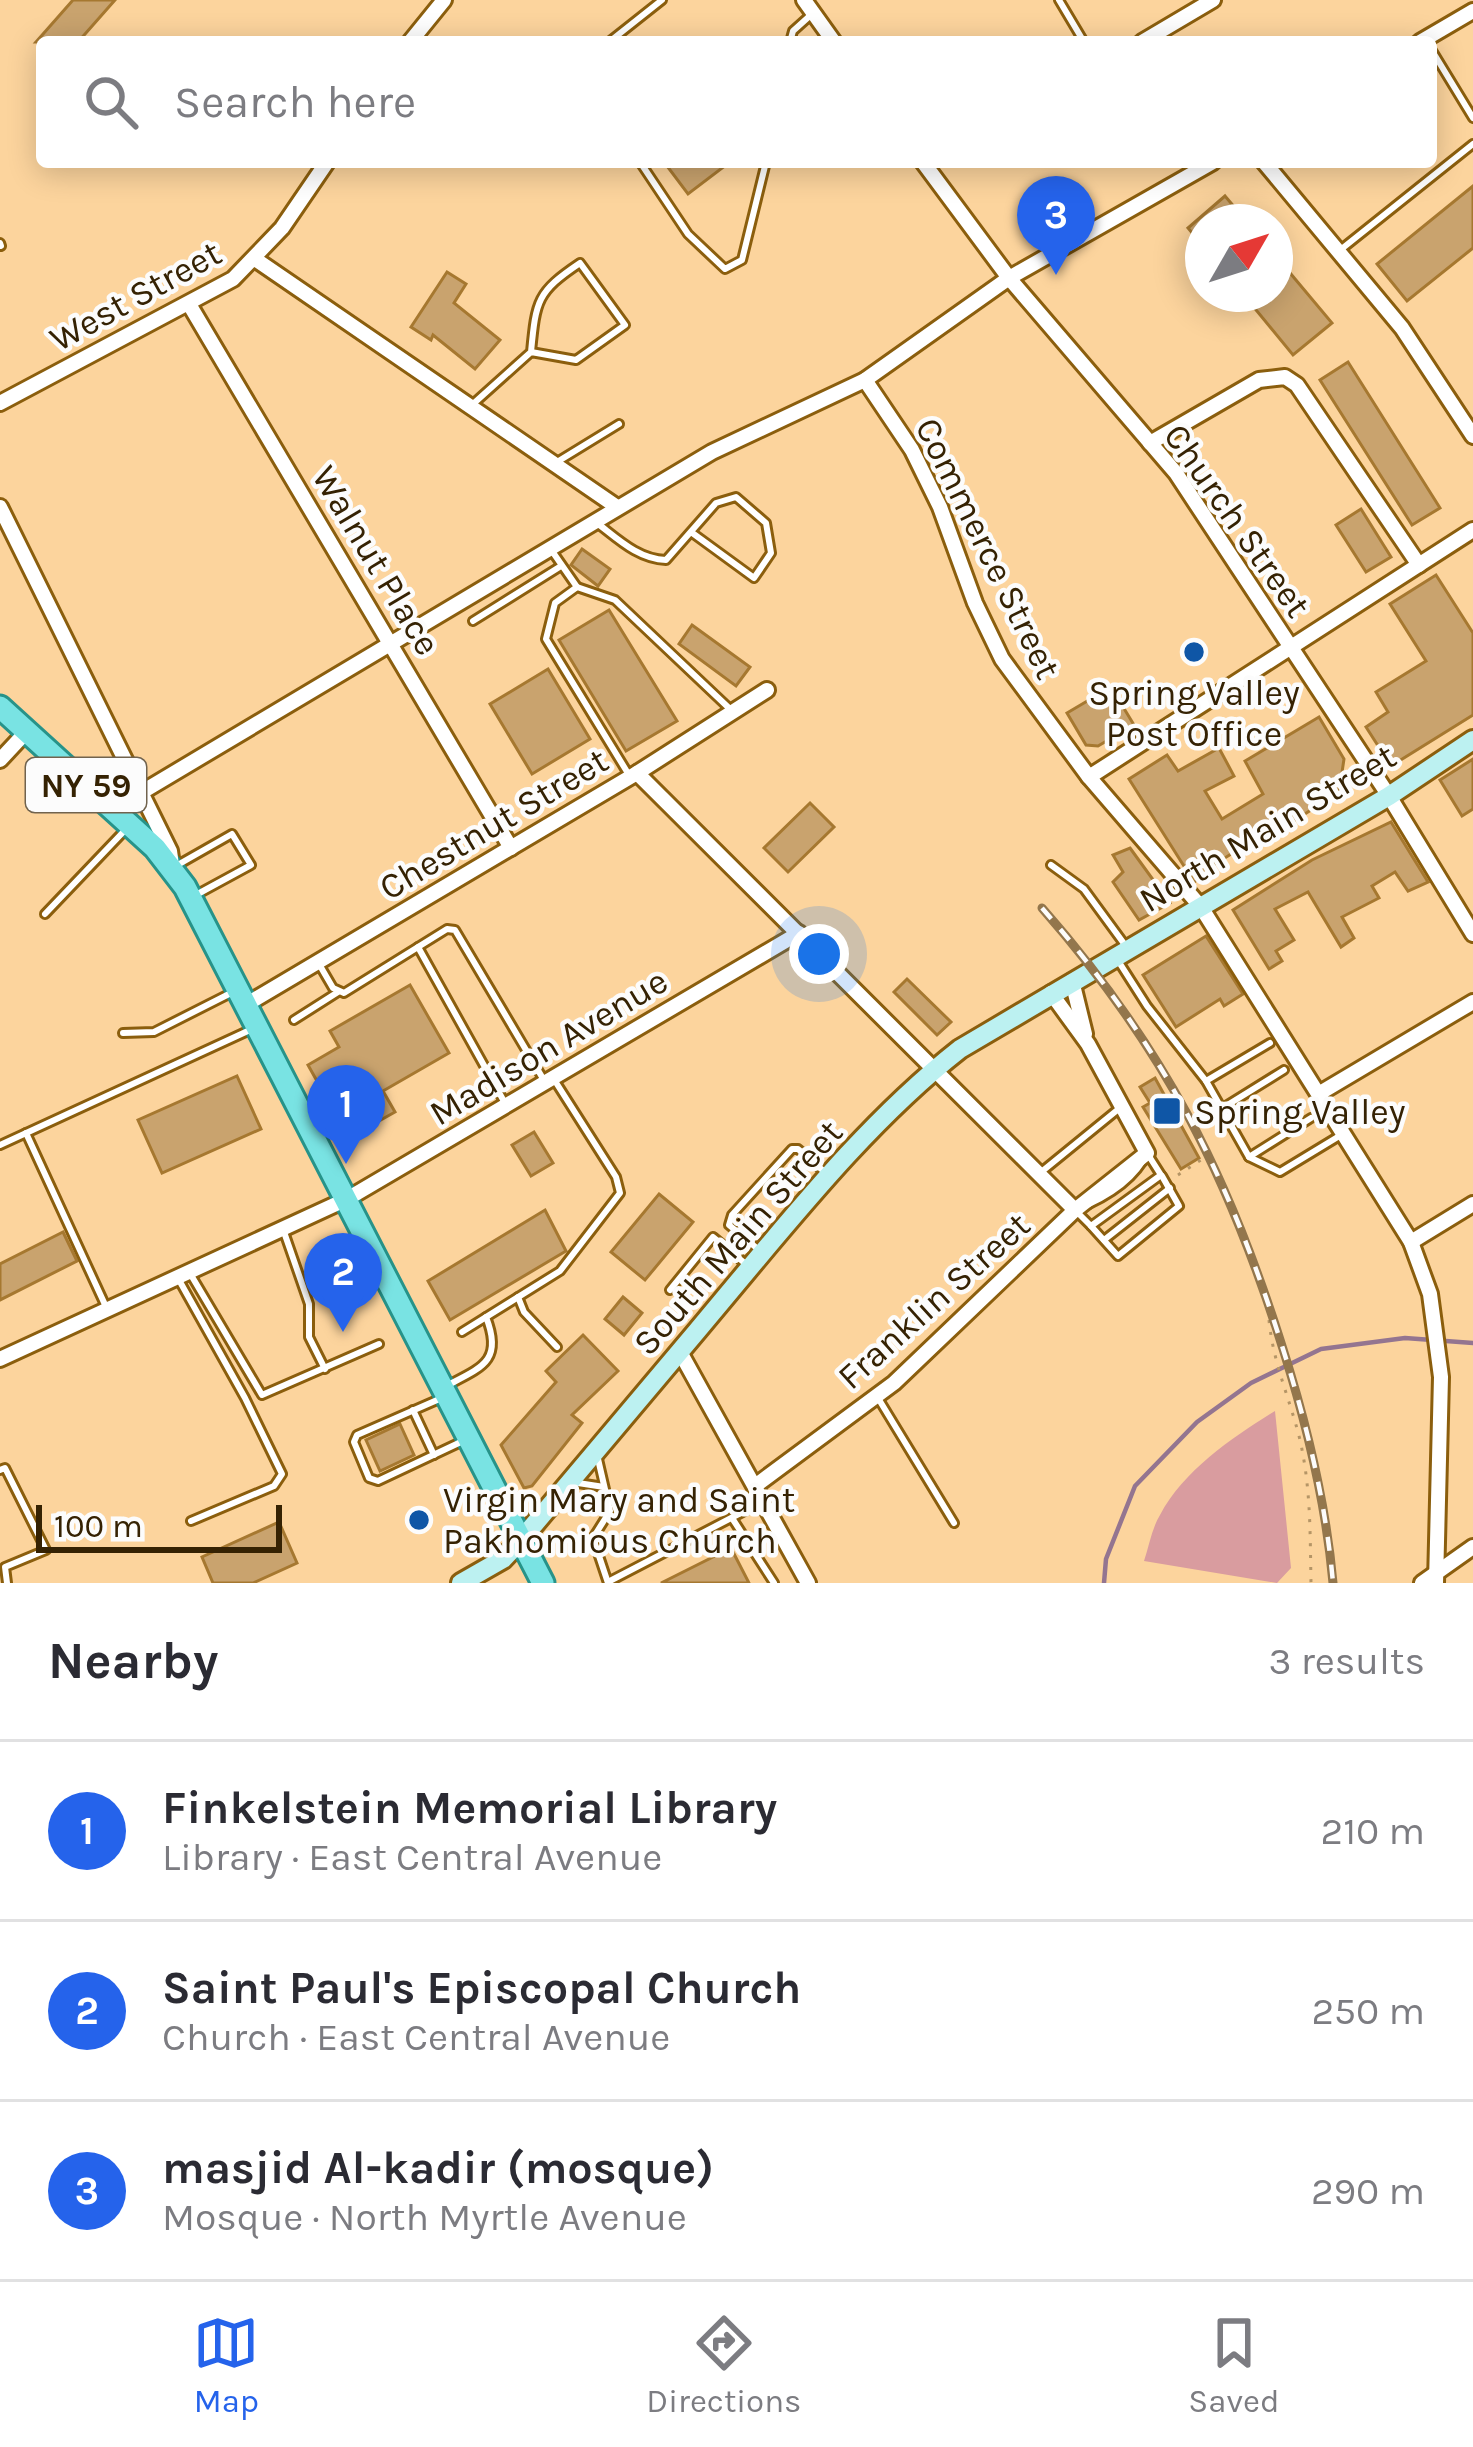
<!DOCTYPE html>
<meta charset="utf-8">
<style>
:root{--surface:#fff;--page:#f2f2f3;--text:#2b2b33;--muted:#7c7c81;--line:#e1e1e2;--accent:#2563eb}
body{margin:0;font-family:Karla,sans-serif;background:var(--page);color:var(--text)}
.compass{position:absolute;left:1185px;top:204px;width:108px;height:108px;border-radius:50%;background:var(--surface);box-shadow:0 6px 30px #0003;rotate:51deg}
.scale{position:absolute;left:36px;bottom:30px;width:246px;box-sizing:border-box;padding-left:12px;border:6px solid #352203;border-top:0;font-size:33px;line-height:42px;white-space:nowrap;color:#352203;-webkit-text-stroke:9px #fcfcfc;paint-order:stroke}
.you{position:absolute;left:819px;top:954px;width:42px;height:42px;margin:-30px;border:9px solid #fff;border-radius:50%;background:#1a73e8;box-shadow:0 0 0 18px #1a73e833}
.badge{display:grid;place-items:center;width:78px;height:78px;border-radius:50%;background:var(--accent);color:#fff;font-size:39px;font-weight:700}
.pin{position:absolute;translate:-50% -99px;filter:drop-shadow(0 3px 6px #0008)}
.pin::after{content:'';position:absolute;top:63px;width:42px;height:36px;background:inherit;clip-path:polygon(0 0,100% 0,50% 100%)}
.list{margin:0;padding:0;list-style:none}
h2{display:flex;justify-content:space-between;align-items:center;height:156px;margin:0;padding:0 48px;font-size:51px}
h2 small{font-size:39px;font-weight:400;color:var(--muted)}
.list li{display:grid;grid-template-columns:78px 1fr auto;gap:36px;align-items:center;box-sizing:border-box;height:180px;padding:0 48px;border-top:3px solid var(--line)}
.list b{display:block;font-size:45px;white-space:nowrap}
.list p{margin:0;font-size:39px;white-space:nowrap;color:var(--muted)}
.list em{font-size:39px;font-style:normal;color:var(--muted)}
.icon{flex:none;width:66px;height:66px;fill:none;stroke:currentColor;stroke-width:2;stroke-linecap:round;stroke-linejoin:round}
.map{position:relative;flex:none;width:1473px;height:1583px;overflow:hidden}
.search{position:absolute;background:var(--surface);box-shadow:0 6px 30px #0003;left:36px;right:36px;top:36px;height:132px;display:flex;align-items:center;gap:30px;box-sizing:border-box;padding:0 42px;border-radius:12px;color:var(--muted);font-size:45px}
.sheet{height:696px;background:var(--surface)}
nav{display:flex;justify-content:space-around;align-items:center;box-sizing:border-box;height:168px;border-top:3px solid var(--line);background:var(--surface);font-size:33px;color:var(--muted)}
nav a{display:grid;justify-items:center;gap:6px}
nav .on{color:var(--accent)}
.map>svg:first-child{display:block}
.green{fill:#d99c9f}
.lines{fill:none;stroke-linecap:round;stroke-linejoin:round}
.stream{stroke:#947590;stroke-width:4.5}
.building{fill:#c9a36e;stroke:#a67830;stroke-width:3}
.lane-casing{stroke:#8b5e0d;stroke-width:12}
.street-casing{stroke:#8b5e0d;stroke-width:20}
.secondary-casing{stroke:#8b5e0d;stroke-width:24}
.primary-casing{stroke:#279389;stroke-width:27}
.path{stroke:#b59566;stroke-width:3;stroke-dasharray:3 9;stroke-linecap:butt}
.lane{stroke:#fff;stroke-width:6}
.street{stroke:#fff;stroke-width:14}
.secondary{stroke:#bcf1f1;stroke-width:18}
.primary{stroke:#79e3e3;stroke-width:21}
.rail-casing{stroke:#93764c;stroke-width:9}
.rail{stroke:#fcfcfc;stroke-width:4.5;stroke-dasharray:14;stroke-linecap:butt}
.poi-dot{fill:#0f56a6;stroke:#fcfcfc;stroke-width:4.5}
.labels{text-anchor:middle;stroke-width:9;stroke-linejoin:round;paint-order:stroke}
.shield{fill:#fcfcfc;stroke:#71634e;stroke-width:3}
.shield-label{font-size:33px;font-weight:bold;fill:#352203}
.street-label{font-size:36px;fill:#352203;stroke:#fcfcfc}
.poi-label{font-size:36px;fill:#352203;stroke:#fcfcfc;text-anchor:start}
</style>
<div class="map">
<svg width="1473" height="1583" viewBox="0 0 1473 1583">
<rect width="100%" height="100%" fill="#fcd49d"/>
<path class="green" d="M1275,1411l16,157 -14,15 -133,-22c5,-15 8,-33 16,-46 24,-45 73,-78 115,-104z"/>
<g class="lines">
<polyline class="stream" points="1104,1583 1106,1559 1135,1486 1197,1422 1251,1383 1321,1349 1405,1338 1473,1343"/>
</g>
<g class="building">
<polygon points="73,0 115,0 78,42 36,42"/>
<polygon points="664,162 730,162 688,194"/>
<polygon points="1473,186 1473,248 1407,301 1377,264"/>
<polygon points="1225,196 1247,222 1203,222 1203,246 1188,228"/>
<polygon points="1275,255 1332,323 1293,355 1243,294 1275,294"/>
<polygon points="447,272 466,284 454,303 500,340 475,369 433,335 431,340 411,327"/>
<polygon points="1348,362 1440,508 1412,525 1320,380"/>
<polygon points="1361,509 1391,557 1366,572 1336,525"/>
<polygon points="582,549 610,569 598,586 571,565"/>
<polygon points="1436,575 1473,633 1473,715 1391,766 1366,727 1388,712 1376,692 1426,661 1390,604"/>
<polygon points="609,610 677,721 626,751 559,640"/>
<polygon points="692,625 750,667 736,686 679,644"/>
<polygon points="548,669 590,739 532,774 490,704"/>
<polygon points="1111,687 1134,725 1098,746 1086,745 1067,713"/>
<polygon points="1319,717 1344,759 1339,792 1244,853 1241,848 1210,867 1211,872 1194,882 1129,779 1167,755 1178,771 1219,748 1234,776 1205,791 1222,819 1263,794 1245,761"/>
<polygon points="1473,759 1473,809 1462,816 1440,780"/>
<polygon points="810,803 834,827 788,872 764,848"/>
<polygon points="1391,822 1428,882 1408,891 1395,872 1372,886 1379,898 1342,917 1354,938 1341,947 1308,892 1275,909 1294,940 1276,951 1282,961 1269,969 1233,910 1312,860"/>
<polygon points="1130,848 1170,903 1139,920 1113,882 1123,872 1113,855"/>
<polygon points="1206,936 1243,994 1224,1006 1220,999 1176,1027 1143,975"/>
<polygon points="907,979 951,1022 937,1035 894,992"/>
<polygon points="410,985 449,1053 383,1091 395,1112 363,1130 350,1107 336,1115 308,1065 339,1047 330,1031"/>
<polygon points="237,1076 261,1129 162,1173 138,1120"/>
<polygon points="1155,1078 1199,1158 1181,1169 1143,1107 1150,1103 1140,1087"/>
<polygon points="534,1132 553,1163 531,1176 512,1145"/>
<polygon points="659,1194 693,1222 645,1280 611,1252"/>
<polygon points="545,1210 566,1251 450,1320 428,1281"/>
<polygon points="63,1232 77,1261 0,1300 0,1264"/>
<polygon points="623,1297 642,1313 624,1335 605,1319"/>
<polygon points="583,1335 618,1371 572,1415 582,1423 532,1486 524,1488 501,1445 556,1382 546,1371"/>
<polygon points="400,1424 414,1455 380,1471 366,1440"/>
<polygon points="279,1522 297,1563 253,1583 213,1583 202,1557"/>
<polygon points="731,1548 749,1583 661,1583"/>
</g>
<g class="lines">
<defs>
<g id="lane">
<polyline points="1059,0 1084,42"/>
<polyline points="609,42 662,0"/>
<polyline points="790,42 793,31 813,13"/>
<polyline points="1431,49 1473,118"/>
<polyline points="640,162 688,234 725,269 742,260 766,162"/>
<polyline points="0,243 1,246"/>
<polyline points="1339,251 1473,144"/>
<path d="M473,404l58,-52c5,-52 6,-60 49,-89l45,62 -49,35 -45,-8"/>
<polyline points="557,462 619,424"/>
<path d="M597,523c21,16 41,36 69,37l50,-57 20,-6 30,26 5,30 -17,25 -63,-46"/>
<polyline points="552,551 577,587"/>
<polyline points="473,621 561,566"/>
<polyline points="629,775 546,639 555,603 577,587 615,600 730,709"/>
<polyline points="1051,865 1084,889 1125,945"/>
<polyline points="174,867 232,834 251,865 194,896"/>
<polyline points="45,914 128,827"/>
<polyline points="418,947 506,1105"/>
<polyline points="1117,959 1147,1006 1206,1081 1249,1157 1311,1118"/>
<polyline points="319,964 333,988 344,993 447,929 455,930 545,1082"/>
<polyline points="294,1020 338,992"/>
<polyline points="123,1033 154,1032 231,993"/>
<polyline points="1206,1081 1270,1043"/>
<polyline points="1221,1109 1284,1070"/>
<polyline points="26,1133 107,1309"/>
<polyline points="0,1145 250,1030"/>
<path d="M1147,1153l14,22 -70,51 -16,-16c28,-11 59,-29 72,-57z"/>
<polyline points="1249,1157 1280,1172 1341,1135"/>
<polyline points="1040,1173 1121,1107"/>
<polyline points="1091,1226 1118,1256 1179,1206 1162,1176"/>
<polyline points="284,1232 309,1304 309,1337 325,1369"/>
<polyline points="1104,1240 1170,1188"/>
<polyline points="759,1250 729,1225 732,1215 792,1149 798,1149 827,1174"/>
<polyline points="191,1275 262,1395 379,1344"/>
<polyline points="179,1280 245,1398 282,1474 274,1486 191,1521"/>
<polyline points="670,1290 713,1237 747,1265"/>
<polyline points="518,1297 524,1312 557,1347"/>
<polyline points="462,1332 560,1271 620,1193 616,1177 555,1081"/>
<path d="M448,1385c35,-18 55,-25 38,-68"/>
<polyline points="444,1397 357,1435 354,1442 369,1478 378,1481 463,1441"/>
<polyline points="878,1398 954,1523"/>
<polyline points="413,1410 434,1455"/>
<polyline points="598,1459 610,1511 593,1538 608,1583"/>
<polyline points="0,1470 5,1468 46,1550 5,1567 7,1583"/>
<polyline points="578,1483 604,1487"/>
<polyline points="732,1518 774,1583"/>
<polyline points="608,1582 760,1503"/>
</g>
<g id="street">
<polyline points="804,0 834,42"/>
<polyline points="410,42 444,0"/>
<polyline points="1142,42 1213,0"/>
<polyline points="1420,42 1473,11"/>
<polyline points="923,162 1009,278 1176,473 1389,796 1473,934"/>
<polyline points="1264,162 1402,328 1473,436"/>
<polyline points="255,259 617,507"/>
<polyline points="189,304 511,848"/>
<polyline points="865,380 912,450 940,507 975,603 1002,659 1089,777 1201,907 1411,1242 1430,1294 1441,1377 1436,1583"/>
<polyline points="0,403 233,279 282,228 327,162"/>
<polyline points="1150,443 1259,380 1285,377 1297,385 1419,565"/>
<polyline points="0,507 170,851 172,865"/>
<polyline points="0,760 27,731"/>
<polyline points="637,773 1075,1210"/>
<polyline points="1089,777 1473,530"/>
<polyline points="142,792 712,452 865,380 1009,278 1213,162"/>
<polyline points="1072,981 1085,1034"/>
<polyline points="247,1004 637,773 767,690"/>
<polyline points="1320,1093 1473,1002"/>
<polyline points="1411,1242 1473,1204"/>
<polyline points="680,1352 808,1583"/>
<polyline points="0,1359 347,1199 799,933"/>
<polyline points="755,1486 894,1383 1075,1210 1147,1153 1088,1044 1051,993"/>
<polyline points="1422,1583 1473,1547"/>
</g>
<path id="secondary" d="M461,1583l42,-24 18,-19c69,-82 138,-163 206,-245 72,-86 145,-177 233,-246l429,-253 84,-56"/>
<polyline id="primary" points="0,707 155,848 185,887 543,1583"/>
</defs>
<use href="#lane" class="lane-casing"/>
<use href="#street" class="street-casing"/>
<use href="#secondary" class="secondary-casing"/>
<use href="#primary" class="primary-casing"/>
<g class="path">
<polyline points="1106,990 1109,994"/>
<polyline points="1178,1175 1207,1156"/>
<path d="M1269,1320c4,43 21,79 31,120 11,49 10,94 11,143"/>
</g>
<use href="#lane" class="lane"/>
<use href="#street" class="street"/>
<use href="#secondary" class="secondary"/>
<use href="#primary" class="primary"/>
<defs>
<path id="rail" d="M1042,908c122,139 186,266 241,441 24,76 43,154 50,234"/>
</defs>
<use href="#rail" class="rail-casing"/>
<use href="#rail" class="rail"/>
</g>
<g class="poi-dot">
<circle cx="1194" cy="652" r="12"/>
<rect x="1152" y="1096" width="30" height="30" rx="6"/>
<circle cx="419" cy="1520" r="12"/>
</g>
<g class="labels">
<rect class="shield" x="26" y="758" width="120" height="54" rx="9"/>
<g class="shield-label">
<text x="86" y="797">NY 59</text>
</g>
<g class="street-label">
<text transform="translate(135 295) rotate(-29)" y="13">West Street</text>
<text transform="translate(1238 520) rotate(55)" y="13">Church Street</text>
<text transform="translate(989 548) rotate(64)" y="13">Commerce Street</text>
<text transform="translate(377 560) rotate(59)" y="13">Walnut Place</text>
<text transform="translate(493 823) rotate(-31)" y="13">Chestnut Street</text>
<text transform="translate(1267 827) rotate(-31)" y="13">North Main Street</text>
<text transform="translate(548 1046) rotate(-31)" y="13">Madison Avenue</text>
<text transform="translate(737 1237) rotate(-49)" y="13">South Main Street</text>
<text transform="translate(933 1300) rotate(-42)" y="13">Franklin Street</text>
</g>
<g class="poi-label">
<text x="1194" y="705" text-anchor="middle">Spring Valley<tspan x="1194" dy="41">Post Office</tspan></text>
<text x="1194" y="1124">Spring Valley</text>
<text x="443" y="1512">Virgin Mary and Saint<tspan x="443" dy="41">Pakhomious Church</tspan></text>
</g>
</g>
</svg>
<svg class="compass" viewBox="-18 -18 36 36"><path d="M0-13l5 13h-10z" fill="#e53935"/><path d="M0 13l5-13h-10z" fill="#7c7c81"/></svg>
<div class="scale">100 m</div>
<div class="you"></div>
<div class="pin badge" style="left:346px;top:1164px">1</div>
<div class="pin badge" style="left:343px;top:1332px">2</div>
<div class="pin badge" style="left:1056px;top:275px">3</div>
<div class="search"><svg class="icon" aria-label="search" viewBox="0 0 24 24"><circle cx="10" cy="10" r="6"/><path d="M15 15l6 6"/></svg>Search here</div>
</div>
<section class="sheet">
<h2>Nearby<small>3 results</small></h2>
<ul class="list">
<li><span class="badge">1</span><div><b>Finkelstein Memorial Library</b><p>Library · East Central Avenue</p></div><em>210 m</em></li>
<li><span class="badge">2</span><div><b>Saint Paul's Episcopal Church</b><p>Church · East Central Avenue</p></div><em>250 m</em></li>
<li><span class="badge">3</span><div><b>masjid Al-kadir (mosque)</b><p>Mosque · North Myrtle Avenue</p></div><em>290 m</em></li>
</ul>
</section>
<nav>
<a class="on"><svg class="icon" aria-label="map" viewBox="0 0 24 24"><path d="M3 6l6-2 6 2 6-2v14l-6 2-6-2-6 2zM9 4v14M15 6v14"/></svg>Map</a>
<a><svg class="icon" aria-label="directions" viewBox="0 0 24 24"><path d="M12 3l9 9-9 9-9-9zM9 14v-3h6M13 9l2 2-2 2"/></svg>Directions</a>
<a><svg class="icon" aria-label="saved" viewBox="0 0 24 24"><path d="M7 4h10v16l-5-4-5 4z"/></svg>Saved</a>
</nav>
